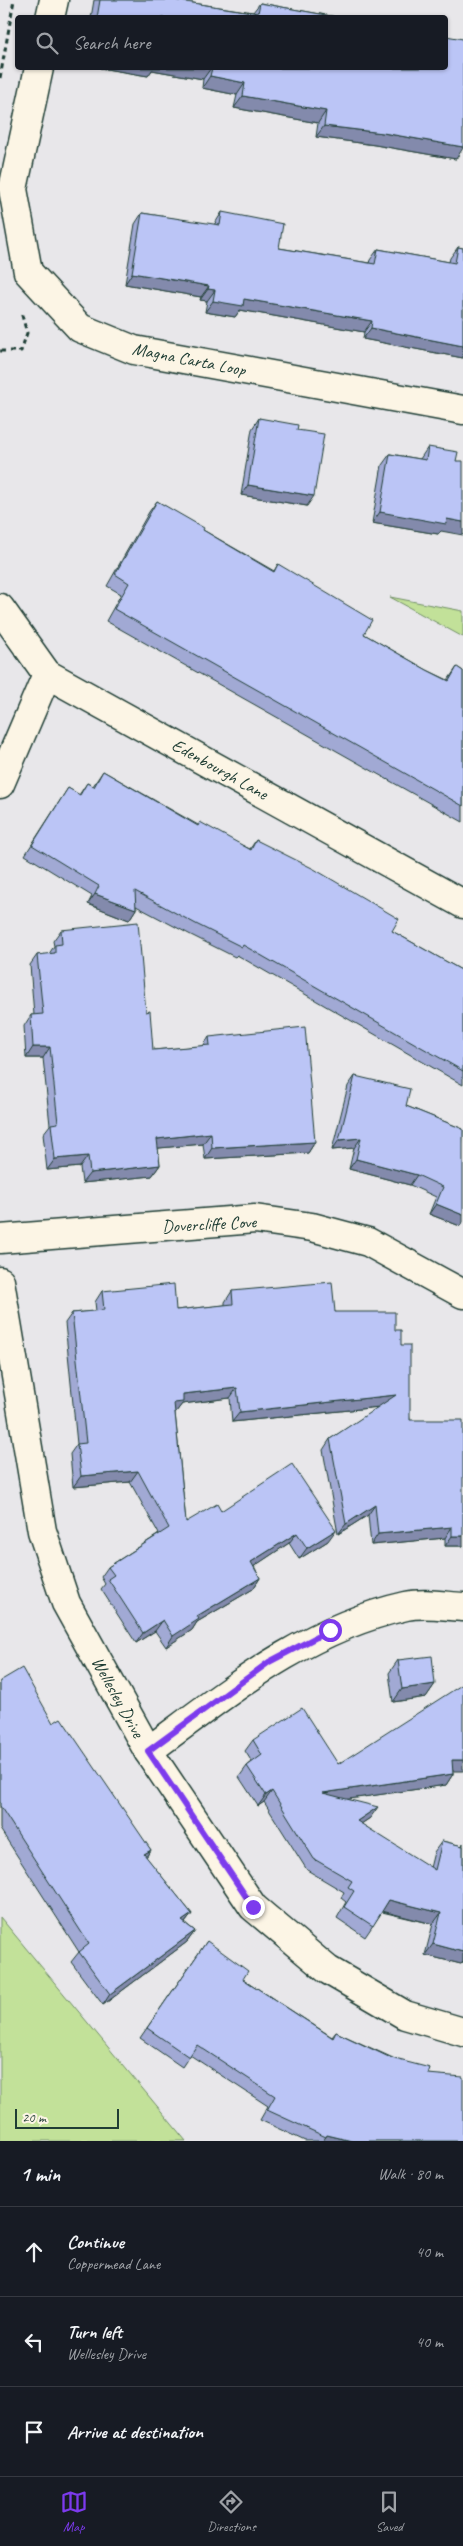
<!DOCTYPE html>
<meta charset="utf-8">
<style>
:root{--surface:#171b24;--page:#20242c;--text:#f1f3f6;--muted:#9ea1a6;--line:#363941;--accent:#7c3aed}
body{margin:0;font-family:Caveat,sans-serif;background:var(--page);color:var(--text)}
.scale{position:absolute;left:15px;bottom:12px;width:104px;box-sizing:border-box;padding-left:5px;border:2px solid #1f3d34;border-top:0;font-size:14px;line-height:18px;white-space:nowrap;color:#1f3d34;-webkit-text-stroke:4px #fcf5e5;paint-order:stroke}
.stop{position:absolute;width:15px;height:15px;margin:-11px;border:4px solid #7c3aed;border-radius:50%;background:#fff}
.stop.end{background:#7c3aed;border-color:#fff;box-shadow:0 1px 5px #0008}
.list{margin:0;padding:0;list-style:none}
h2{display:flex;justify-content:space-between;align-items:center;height:65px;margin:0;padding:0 20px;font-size:21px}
h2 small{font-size:16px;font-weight:400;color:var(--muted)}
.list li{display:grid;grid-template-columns:32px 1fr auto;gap:15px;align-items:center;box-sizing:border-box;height:90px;padding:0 20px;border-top:1px solid var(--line)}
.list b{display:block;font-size:19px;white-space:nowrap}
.list p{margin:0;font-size:16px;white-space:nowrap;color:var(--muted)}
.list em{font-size:16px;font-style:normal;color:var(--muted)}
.icon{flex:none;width:28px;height:28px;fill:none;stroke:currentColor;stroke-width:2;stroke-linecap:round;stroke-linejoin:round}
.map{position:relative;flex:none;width:463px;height:2141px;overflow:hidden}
.search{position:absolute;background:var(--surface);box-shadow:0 1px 4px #0004;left:15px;right:15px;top:15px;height:55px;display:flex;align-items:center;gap:12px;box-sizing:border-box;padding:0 18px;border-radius:5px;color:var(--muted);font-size:19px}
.sheet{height:335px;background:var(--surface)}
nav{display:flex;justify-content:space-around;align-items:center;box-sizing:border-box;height:70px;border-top:1px solid var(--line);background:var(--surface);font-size:14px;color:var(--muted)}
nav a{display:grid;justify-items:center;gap:2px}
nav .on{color:var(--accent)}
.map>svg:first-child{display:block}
.green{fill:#c2e199;stroke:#708f66}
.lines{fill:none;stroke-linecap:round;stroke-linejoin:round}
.minor-casing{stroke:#1f3d34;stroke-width:31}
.path{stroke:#1f3d34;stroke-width:3;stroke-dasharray:5 4;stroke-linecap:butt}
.minor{stroke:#fcf5e5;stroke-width:28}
.wall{fill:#a1a9d4;stroke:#1f3d34}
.shaded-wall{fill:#838aac;stroke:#1f3d34}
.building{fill:#bbc5f6;stroke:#1f3d34}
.route{stroke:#7c3aed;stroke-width:6}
.labels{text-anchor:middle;stroke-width:4;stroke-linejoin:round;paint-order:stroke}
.street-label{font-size:18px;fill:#1f3d34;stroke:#fcf5e5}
</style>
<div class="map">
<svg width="463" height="2141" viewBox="0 0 463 2141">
<rect width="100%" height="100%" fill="#e8e7ea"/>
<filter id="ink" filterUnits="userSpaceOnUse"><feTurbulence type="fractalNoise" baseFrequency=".02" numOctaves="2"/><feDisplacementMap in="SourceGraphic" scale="10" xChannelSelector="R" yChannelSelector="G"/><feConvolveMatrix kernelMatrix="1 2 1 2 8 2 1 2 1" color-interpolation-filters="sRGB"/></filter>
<g filter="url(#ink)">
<g class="green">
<polygon points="390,597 463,611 463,637"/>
<polygon points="0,1917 186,2141 0,2141"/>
</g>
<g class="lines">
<defs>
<g id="minor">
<polyline points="50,18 54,0"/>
<polyline points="39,68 13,189 28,272 80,328 134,350 463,410"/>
<polyline points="0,608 47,674 463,904"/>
<polyline points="0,784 47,674"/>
<polyline points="0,1239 255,1219 312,1227 368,1242 463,1294"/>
<polyline points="0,1281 42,1531 66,1603 148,1751 253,1907 328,1970 405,2015 463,2032"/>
<path d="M148,1751c82,-60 156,-122 258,-145 17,-4 39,0 57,1"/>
</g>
</defs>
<use href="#minor" class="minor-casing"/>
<g class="path">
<polyline points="0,78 14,0"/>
<polyline points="0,351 21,351 27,333 21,312"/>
</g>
<use href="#minor" class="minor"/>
</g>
<g class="wall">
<polygon points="94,0 173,0 253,12 260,3 342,18 91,18"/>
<polygon points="100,68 446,68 456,159 375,145 316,137 318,123 234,108 237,95 202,88 203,79 152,70 148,76"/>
<polygon points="222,212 279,248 369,263 370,260 378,249 449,262 450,258 458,247 463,248 463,358 363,339 364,332 240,310 235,317 205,312 207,301 200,300 201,297 125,284 135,224 142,213 214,225"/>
<polygon points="259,418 297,430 307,506 241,495 252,429"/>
<polygon points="428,447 441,531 438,534 372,523 382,465 390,454 420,459"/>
<polygon points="157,501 203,530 274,571 278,564 364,634 427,670 448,680 457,667 463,671 463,822 106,621 121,594 107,586 149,512"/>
<polygon points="103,771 198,825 250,849 256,840 392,931 463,971 463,1085 237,955 235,957 189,934 136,906 136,909 129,920 88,904 92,896 25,855 68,788 79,795 87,783 93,786"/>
<polygon points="61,930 146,1012 153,1050 203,1046 209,1037 315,1142 308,1153 205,1159 203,1144 158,1148 160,1165 152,1176 82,1183 80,1167 47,1170 43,1134 50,1125 43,1058 26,1058 24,1026 31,1015 34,1015 30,965 37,955 49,954 54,946 53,941"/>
<polygon points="355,1076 406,1106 463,1129 460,1226 429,1214 436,1197 410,1185 349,1169 354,1148 332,1150 348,1086"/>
<polygon points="102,1291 176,1310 225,1305 225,1302 232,1291 335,1312 395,1330 401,1345 410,1420 463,1546 445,1546 445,1538 371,1545 368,1515 338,1534 323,1450 330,1439 379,1407 232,1422 230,1398 182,1404 175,1413 186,1522 221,1511 328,1541 299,1559 289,1543 254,1566 260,1578 253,1589 197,1622 192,1630 166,1647 155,1631 136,1643 101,1589 105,1584 101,1577 108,1567 159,1534 130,1482 73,1487 70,1454 77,1444 65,1323 72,1313 96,1311 95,1302"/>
<polygon points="398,1660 435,1684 426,1697 393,1702 389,1673"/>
<polygon points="0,1681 53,1723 151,1850 146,1857 192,1914 185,1923 195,1931 187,1942 103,2005 71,1962 79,1952 0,1829"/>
<polygon points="253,1740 338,1764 453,1771 453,1774 446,1785 348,1799 370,1818 361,1824 430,1868 434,1852 442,1841 462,1846 463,1843 463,1962 461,1964 425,1955 433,1924 382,1912 365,1937 337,1918 346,1902 341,1898 344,1892 307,1870 264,1802 258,1806 239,1777 247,1766 252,1762 245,1751"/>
<polygon points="207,1941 243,1979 332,2037 336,2032 428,2074 463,2141 305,2141 260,2120 268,2106 190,2055 182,2067 140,2038"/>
</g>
<g class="shaded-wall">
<polygon points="100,68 211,68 203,79 152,70 148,76"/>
<polygon points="210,76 245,83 237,95 202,88"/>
<polygon points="243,96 326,111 318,123 234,108"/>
<polygon points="324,126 383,133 463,147 463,148 456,159 375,145 316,137"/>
<polygon points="132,273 209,286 201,297 125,284"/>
<polygon points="208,289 215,290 207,301 200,300"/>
<polygon points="244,299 372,321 364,332 240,310 235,317 205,312 213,301"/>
<polygon points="371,328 463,346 463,358 363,339"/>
<polygon points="248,485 314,496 307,506 241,495"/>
<polygon points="380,512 447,519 463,522 463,535 441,531 438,534 372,523"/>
<polygon points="95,894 136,909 129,920 88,904"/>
<polygon points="33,1047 50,1047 43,1058 26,1058"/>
<polygon points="211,1133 203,1144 149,1149 157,1139"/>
<polygon points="361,1138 354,1148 332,1150 339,1140"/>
<polygon points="315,1142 308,1153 205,1159 212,1148"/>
<polygon points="88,1156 80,1167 47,1170 55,1159"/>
<polygon points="356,1159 417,1175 410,1185 349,1169"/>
<polygon points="160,1165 152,1176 82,1183 90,1173"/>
<polygon points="436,1204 463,1215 463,1222 460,1226 429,1214"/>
<polygon points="237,1388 230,1398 182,1404 176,1412 166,1413 174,1403 183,1394"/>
<polygon points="396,1395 389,1406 232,1422 240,1412"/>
<polygon points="138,1471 130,1482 73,1487 81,1476"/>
<polygon points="375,1505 368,1515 338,1534 346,1524"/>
<polygon points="452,1527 445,1538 371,1545 378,1534"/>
<polygon points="336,1530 328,1541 299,1559 307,1548"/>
<polygon points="297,1533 289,1543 244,1573 251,1562"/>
<polygon points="452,1536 463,1536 463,1546 445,1546"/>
<polygon points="260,1578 253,1589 197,1622 192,1630 166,1647 173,1636 197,1616"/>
<polygon points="163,1620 155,1631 136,1643 143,1633"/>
<polygon points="435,1684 426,1697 393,1702 402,1689"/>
<polygon points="452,1760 463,1760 463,1771 444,1771"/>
<polygon points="453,1774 446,1785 315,1804 323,1793"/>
<polygon points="272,1791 264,1802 258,1806 266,1795"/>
<polygon points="378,1807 370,1818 349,1832 357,1821"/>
<polygon points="151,1850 143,1861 144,1854"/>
<polygon points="389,1900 441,1913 433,1924 382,1911"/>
<polygon points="192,1914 184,1924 182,1921"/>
<polygon points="195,1931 187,1942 103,2005 110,1994"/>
<polygon points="433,1944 463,1952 463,1962 461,1964 425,1955"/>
<polygon points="327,2135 352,2141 323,2141"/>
</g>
<g class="building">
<polygon points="100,0 173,0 258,13 260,3 342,18 97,18"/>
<polygon points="446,36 463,39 463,147 383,133 324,126 326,111 243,96 245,83 210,76 212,68 446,68"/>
<polygon points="222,212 283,224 279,248 375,264 378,249 455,263 458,247 463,248 463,346 371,328 372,321 244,299 243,306 213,301 215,290 208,289 209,286 132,273 142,213 220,225"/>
<polygon points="259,418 298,425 297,430 324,434 314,496 248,485"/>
<polygon points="428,447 458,452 456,461 463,461 463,522 447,519 446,524 380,512 390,454 426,460"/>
<polygon points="157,501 204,528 203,530 274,572 278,564 372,620 364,634 427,670 449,681 457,667 463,671 463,806 114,609 129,583 115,574"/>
<polygon points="103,771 198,826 200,822 251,850 256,840 314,869 399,919 392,931 463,971 463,1071 243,945 242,947 196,924 135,891 136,909 95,894 99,886 32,845 68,788 80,795 87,783 94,787"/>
<polygon points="138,922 146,1012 150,1011 153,1050 210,1045 209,1037 305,1027 315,1142 212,1148 211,1133 157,1139 160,1165 90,1173 88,1156 55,1159 51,1124 58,1123 50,1047 33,1047 31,1015 43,1014 37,955 55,953 55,945 62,944 61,930"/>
<polygon points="355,1076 410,1089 406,1106 463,1129 463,1215 436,1204 443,1187 417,1175 356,1159 361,1138 339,1140"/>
<polygon points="332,1282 335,1312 395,1312 395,1330 401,1330 401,1345 410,1345 410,1420 463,1420 463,1536 452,1536 452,1527 378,1534 375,1505 346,1524 330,1439 396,1395 240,1412 237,1388 183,1394 183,1402 174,1403 186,1522 217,1504 221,1511 292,1464 336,1530 307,1548 297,1533 251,1562 260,1578 197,1616 199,1619 173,1636 163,1620 143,1633 108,1579 114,1575 108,1567 169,1528 138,1471 81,1476 77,1444 86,1443 72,1313 104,1310 102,1291 174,1284 176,1310 233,1304 232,1291"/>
<polygon points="432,1656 435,1684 402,1689 398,1660"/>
<polygon points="22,1668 53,1723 61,1718 151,1850 144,1854 192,1914 182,1921 195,1931 110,1994 79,1952 89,1944 0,1806 0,1681"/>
<polygon points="463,1684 463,1760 452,1760 453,1774 323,1793 378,1807 357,1821 435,1870 442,1841 463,1846 463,1952 433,1944 441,1913 389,1900 373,1926 344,1907 354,1891 348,1887 352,1881 314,1859 272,1791 266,1795 247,1766 262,1755 253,1740 302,1708 338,1764"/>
<polygon points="207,1941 248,1971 243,1979 333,2038 336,2032 391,2058 430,2068 428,2074 463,2077 463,2141 352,2141 327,2135 326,2137 267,2110 275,2096 197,2045 189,2057 147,2028"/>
</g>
</g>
<g class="lines" filter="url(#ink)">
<polyline class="route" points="253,1907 148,1751 269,1662 330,1630"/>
</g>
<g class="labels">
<g class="street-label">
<text transform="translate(189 359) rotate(11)" y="6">Magna Carta Loop</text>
<text transform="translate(220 769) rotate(29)" y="6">Edenbourgh Lane</text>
<text transform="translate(209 1224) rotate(-3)" y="6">Dovercliffe Cove</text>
<text transform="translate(118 1697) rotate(61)" y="6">Wellesley Drive</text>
</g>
</g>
</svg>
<div class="scale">20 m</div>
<div class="stop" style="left:330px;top:1630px"></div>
<div class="stop end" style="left:253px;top:1907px"></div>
<div class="search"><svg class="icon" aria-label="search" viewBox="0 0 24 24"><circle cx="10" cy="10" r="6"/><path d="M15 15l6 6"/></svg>Search here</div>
</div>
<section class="sheet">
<h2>1 min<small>Walk · 80 m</small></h2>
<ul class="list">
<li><svg class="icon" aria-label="ahead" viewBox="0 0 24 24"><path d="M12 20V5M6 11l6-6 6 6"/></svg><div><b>Continue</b><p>Coppermead Lane</p></div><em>40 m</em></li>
<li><svg class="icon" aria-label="left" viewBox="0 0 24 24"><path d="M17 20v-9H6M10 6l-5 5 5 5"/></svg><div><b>Turn left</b><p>Wellesley Drive</p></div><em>40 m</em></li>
<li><svg class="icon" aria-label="arrive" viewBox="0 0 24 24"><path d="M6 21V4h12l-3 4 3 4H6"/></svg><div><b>Arrive at destination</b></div></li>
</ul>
</section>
<nav>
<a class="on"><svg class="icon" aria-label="map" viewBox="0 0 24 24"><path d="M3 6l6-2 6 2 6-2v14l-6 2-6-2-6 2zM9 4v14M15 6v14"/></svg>Map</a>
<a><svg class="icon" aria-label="directions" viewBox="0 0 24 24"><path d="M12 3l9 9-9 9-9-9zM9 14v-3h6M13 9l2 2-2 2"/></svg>Directions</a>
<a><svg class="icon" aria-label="saved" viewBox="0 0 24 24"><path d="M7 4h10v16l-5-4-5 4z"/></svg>Saved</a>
</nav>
